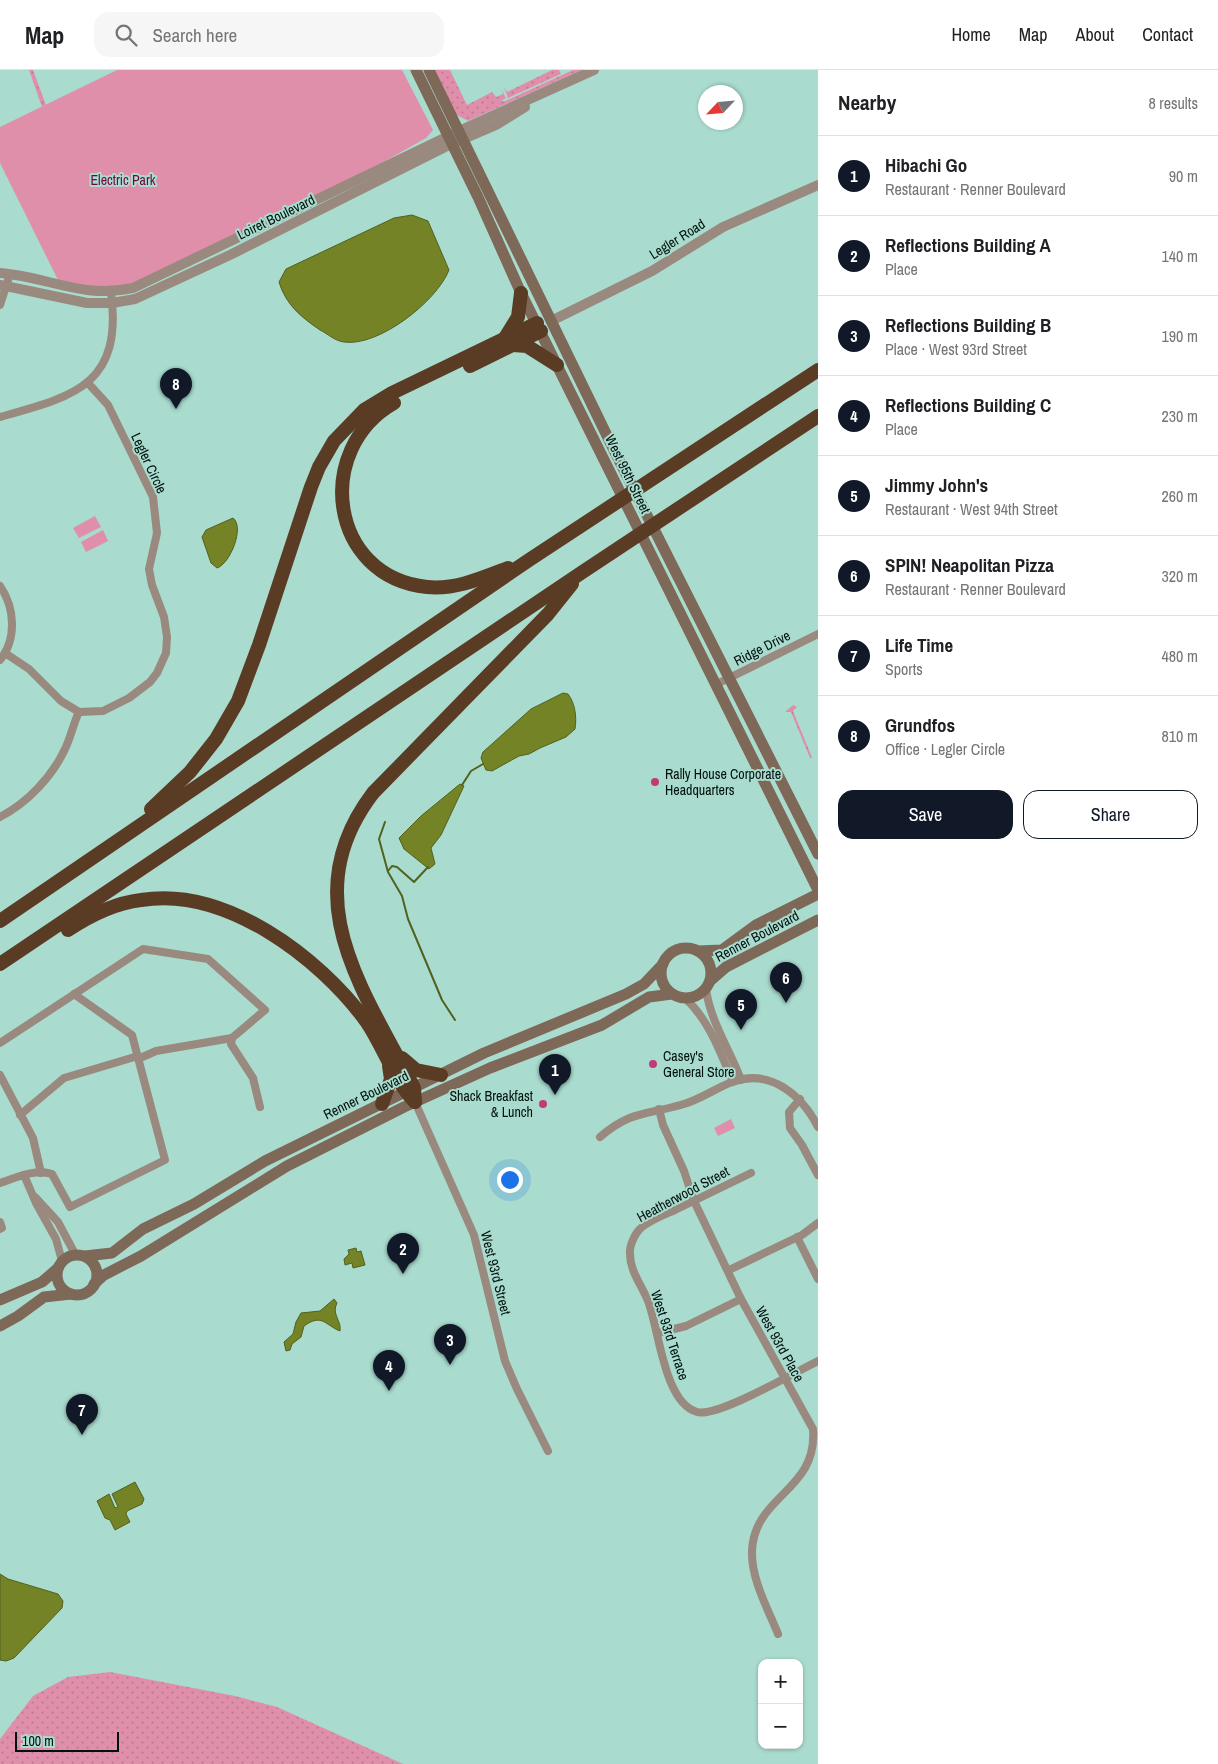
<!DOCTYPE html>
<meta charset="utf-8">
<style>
:root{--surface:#fff;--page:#f6f6f6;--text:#202124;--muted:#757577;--line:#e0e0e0;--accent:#111827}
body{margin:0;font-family:"Archivo Narrow",sans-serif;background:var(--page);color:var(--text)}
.controls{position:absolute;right:15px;bottom:15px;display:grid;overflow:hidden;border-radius:10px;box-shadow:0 1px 4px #0004}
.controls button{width:45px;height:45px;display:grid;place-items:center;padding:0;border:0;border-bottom:1px solid var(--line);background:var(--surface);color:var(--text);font:25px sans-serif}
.compass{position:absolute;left:698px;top:15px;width:45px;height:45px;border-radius:50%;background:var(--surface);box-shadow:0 1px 4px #0004;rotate:244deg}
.scale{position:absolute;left:15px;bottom:12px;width:104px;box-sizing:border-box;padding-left:5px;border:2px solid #01110d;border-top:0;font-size:14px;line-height:18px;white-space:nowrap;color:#01110d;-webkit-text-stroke:4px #a9dbce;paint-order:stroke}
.you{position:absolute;left:509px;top:1109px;width:18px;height:18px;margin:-12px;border:4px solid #fff;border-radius:50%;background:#1a73e8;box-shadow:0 0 0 8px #1a73e833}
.badge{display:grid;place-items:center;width:32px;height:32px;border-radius:50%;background:var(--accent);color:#fff;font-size:16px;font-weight:700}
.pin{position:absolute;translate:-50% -41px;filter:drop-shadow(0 1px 2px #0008)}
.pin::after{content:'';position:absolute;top:26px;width:18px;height:15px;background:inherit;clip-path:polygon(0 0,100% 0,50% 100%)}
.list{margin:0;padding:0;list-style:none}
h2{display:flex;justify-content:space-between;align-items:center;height:65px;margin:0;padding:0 20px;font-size:21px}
h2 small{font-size:16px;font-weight:400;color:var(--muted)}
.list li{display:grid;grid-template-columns:32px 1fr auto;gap:15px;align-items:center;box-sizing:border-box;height:80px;padding:0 20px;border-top:1px solid var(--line)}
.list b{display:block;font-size:19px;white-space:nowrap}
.list p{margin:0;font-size:16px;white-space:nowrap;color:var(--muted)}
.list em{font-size:16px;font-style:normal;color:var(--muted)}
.actions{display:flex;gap:10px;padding:15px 20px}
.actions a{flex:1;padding:11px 0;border:1px solid var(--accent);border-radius:15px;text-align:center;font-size:18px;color:var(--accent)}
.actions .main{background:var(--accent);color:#fff}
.icon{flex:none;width:28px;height:28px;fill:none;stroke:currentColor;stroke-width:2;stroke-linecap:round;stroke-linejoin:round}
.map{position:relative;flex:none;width:818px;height:1694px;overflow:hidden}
header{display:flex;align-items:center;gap:30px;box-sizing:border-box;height:70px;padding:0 25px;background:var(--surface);border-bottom:1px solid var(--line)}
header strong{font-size:24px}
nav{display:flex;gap:28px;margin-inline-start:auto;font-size:18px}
.search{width:350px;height:45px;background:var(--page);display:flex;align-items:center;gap:12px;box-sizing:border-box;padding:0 18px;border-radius:15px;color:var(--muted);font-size:19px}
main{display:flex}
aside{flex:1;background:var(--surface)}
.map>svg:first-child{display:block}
.grass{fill:url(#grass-dots)}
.park{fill:#e08fab}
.water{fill:#748326;stroke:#52611e}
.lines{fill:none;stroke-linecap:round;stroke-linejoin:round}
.stream{stroke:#52611e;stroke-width:2}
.minor{stroke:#99897e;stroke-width:8}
.tertiary{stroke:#99897e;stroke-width:10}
.secondary{stroke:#7e6858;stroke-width:11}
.motorway{stroke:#5a3c25;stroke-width:14}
.poi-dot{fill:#c23976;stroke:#a9dbce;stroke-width:2}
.labels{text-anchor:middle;stroke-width:4;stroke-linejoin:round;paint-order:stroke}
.park-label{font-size:14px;fill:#74033f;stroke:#a9dbce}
.street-label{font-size:14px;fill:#01110d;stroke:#a9dbce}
.poi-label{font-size:14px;fill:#01110d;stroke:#a9dbce;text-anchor:start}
</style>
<header>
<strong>Map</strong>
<div class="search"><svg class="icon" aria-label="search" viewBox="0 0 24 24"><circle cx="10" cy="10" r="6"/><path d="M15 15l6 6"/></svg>Search here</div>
<nav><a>Home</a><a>Map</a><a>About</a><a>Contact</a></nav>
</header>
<main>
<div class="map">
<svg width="818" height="1694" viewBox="0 0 818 1694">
<defs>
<pattern id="grass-dots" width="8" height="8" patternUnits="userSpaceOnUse" patternTransform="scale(1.25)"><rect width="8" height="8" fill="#e08fab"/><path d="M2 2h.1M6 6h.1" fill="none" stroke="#be7a92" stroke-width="1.8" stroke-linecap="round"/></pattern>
</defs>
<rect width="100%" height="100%" fill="#a9dbce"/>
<g class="grass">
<polygon points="29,0 33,0 46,35 42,37"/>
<polygon points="434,0 450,0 467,35 492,22 496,27 503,24 501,19 506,28 501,31 505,31 573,0 582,0 468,51 455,44"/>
<polygon points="552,0 559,0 561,4 508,28 504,17 507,22"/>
<polygon points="793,635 797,637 793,641 811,685 812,688 810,688 791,642 785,642"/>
<polygon points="110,1602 235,1626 277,1637 403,1694 0,1694 0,1669 33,1626 68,1607"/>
</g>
<g class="park">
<polygon points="117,0 402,0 433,60 426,68 373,98 120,220 60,214 0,93 0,57"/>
<polygon points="95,446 101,457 79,468 73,458"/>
<polygon points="103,460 108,471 86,482 81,472"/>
<polygon points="731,1049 735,1058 718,1066 714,1058"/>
</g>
<g class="water">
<path d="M412,145l16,6 21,49c-12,31 -70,77 -105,72 -9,-1 -16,-8 -24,-12 -19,-13 -34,-25 -41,-48l7,-13 108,-51z"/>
<path d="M233,448c12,9 -3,46 -16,50l-6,-5 -9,-26 4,-7z"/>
<path d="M563,623l5,1c7,9 9,23 7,35l-9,8 -26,11 -11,6 -10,2 -27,15 -6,-1 -5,-12 2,-6 48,-43z"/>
<polygon points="460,714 464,716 441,765 431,778 435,794 429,799 404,779 399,768 421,746"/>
<polygon points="356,1178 357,1182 361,1181 365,1195 353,1198 352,1193 345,1195 344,1189 349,1184 348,1180"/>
<path d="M334,1229l3,4c-6,11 5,18 3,28 -15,-6 -18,-18 -36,-5l-3,11 -9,7 -2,6 -4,1 -2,-9 9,-8 3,-12 5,-9 19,-2z"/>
<polygon points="135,1412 144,1429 142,1434 127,1441 126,1444 130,1452 115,1460 110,1450 105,1448 97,1431 109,1424 115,1438 118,1437 112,1424"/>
<polygon points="0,1504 8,1509 58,1524 63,1531 62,1538 14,1588 6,1591 0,1590"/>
</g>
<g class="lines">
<g class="stream">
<polyline points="462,715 471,701 483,694"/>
<polyline points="385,752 379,769 388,802 402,826 408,849 442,930 455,950"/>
<polyline points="388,801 392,796 397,797 414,812 428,797"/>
</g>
<g class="minor">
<polyline points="0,235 10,204"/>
<path d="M0,347c75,-21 123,-32 111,-125"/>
<path d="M0,516c15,22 17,53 0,74"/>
<polyline points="5,583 29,599 61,631 79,642 103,641 129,628 150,612 157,603 166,583 167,567 164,547 152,515 149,499 157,463 153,427 108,335 88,313"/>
<polyline points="717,614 818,564"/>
<path d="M0,747c27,-14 52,-40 65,-68 6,-12 8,-25 14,-37"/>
<path d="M706,919c4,32 24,61 35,91"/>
<path d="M685,928c24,22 35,54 48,84"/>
<polyline points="232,968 231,974 253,1008 260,1037"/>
<polyline points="0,973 143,879 208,889 265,940 232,968 156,981 138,989"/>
<polyline points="0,1005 33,1068 41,1103"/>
<polyline points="800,1029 789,1042 790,1058 802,1075 818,1105"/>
<polyline points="415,1032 474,1165 505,1291 517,1319 548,1381"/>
<path d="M659,1039l4,16 21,46 10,30 47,98 72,130c5,62 -59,66 -61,122 -1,28 16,58 26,83"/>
<polyline points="20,1045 64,1008 138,986"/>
<path d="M600,1067c31,-27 48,-22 84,-33 17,-5 32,-16 48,-22 38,-14 70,13 86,45"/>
<path d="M751,1103c-25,12 -51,25 -76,37 -11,5 -28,11 -36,20 -4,4 -9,15 -9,21 -1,19 11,33 18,50 11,28 16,102 49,111 20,6 98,-40 121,-51"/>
<polyline points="24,1105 36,1133 56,1169 62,1191"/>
<path d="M0,1113c15,-5 36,-15 52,-9l18,33 95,-47 -33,-125 -58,-41"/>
<polyline points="35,1127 58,1152 75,1184"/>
<polyline points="0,1152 2,1158 0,1159"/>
<polyline points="797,1167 818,1209"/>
<polyline points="729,1200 802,1165 818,1153"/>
<polyline points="658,1263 686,1256 741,1229"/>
</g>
<g class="tertiary">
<path d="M0,203c49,4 82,26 133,15l326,-157 135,-61"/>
<polyline points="0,215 87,233 112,233 135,229 232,184 445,77 496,55 525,37"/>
<polyline points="551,251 652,201 723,157 818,115"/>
</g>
<g class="secondary">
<polyline points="416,0 478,127 521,223 818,820"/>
<polyline points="429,0 614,380 818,784"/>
<circle cx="686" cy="903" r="25"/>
<polyline points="698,881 722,880 756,855 818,824"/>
<polyline points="711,910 726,897 818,850"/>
<circle cx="77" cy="1205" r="20"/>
<polyline points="85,1186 112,1183 143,1159 194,1134 265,1091 484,983 626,924 644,914 663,894"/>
<polyline points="94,1214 104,1205 141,1186 287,1096 404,1037 490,998 602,955 649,927 672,924"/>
<polyline points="0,1230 42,1212 57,1199"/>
<polyline points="0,1256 18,1246 44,1227 71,1224"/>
</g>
<g class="motorway">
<polyline points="505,268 518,247 521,223"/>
<polyline points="513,275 527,276 557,295"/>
<polyline points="470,296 541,261"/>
<path d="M394,333c-81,46 -65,174 33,184 28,3 55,-9 81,-19"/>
<polyline points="151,739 190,702 216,669 238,631 259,575 311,417 319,397 334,371 364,340 392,323 537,253"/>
<polyline points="0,851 529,490 818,300"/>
<path d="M68,860c21,-14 48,-27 73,-30 84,-14 178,57 225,121 18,26 27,58 49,81"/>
<polyline points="0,894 581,503 818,346"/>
<polyline points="402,988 416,1000 441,1005"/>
<path d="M415,1032l-1,-14c-50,-98 -121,-190 -41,-295l175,-179 24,-30"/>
<polyline points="382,1034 391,1009 389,996"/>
</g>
</g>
<g class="poi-dot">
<circle cx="655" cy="712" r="5"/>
<circle cx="653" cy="994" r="5"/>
<circle cx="543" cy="1034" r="5"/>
</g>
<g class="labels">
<g class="park-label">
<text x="123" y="115">Electric Park</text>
</g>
<g class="street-label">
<text transform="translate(276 147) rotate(-26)" y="5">Loiret Boulevard</text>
<text transform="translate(677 169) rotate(-32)" y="5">Legler Road</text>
<text transform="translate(149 393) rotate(65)" y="5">Legler Circle</text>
<text transform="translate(628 404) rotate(64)" y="5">West 95th Street</text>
<text transform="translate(762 578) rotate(-27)" y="5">Ridge Drive</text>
<text transform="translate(757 866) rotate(-28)" y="5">Renner Boulevard</text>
<text transform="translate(366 1025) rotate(-26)" y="5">Renner Boulevard</text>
<text transform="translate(683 1124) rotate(-28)" y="5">Heatherwood Street</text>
<text transform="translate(496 1203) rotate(76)" y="5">West 93rd Street</text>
<text transform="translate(670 1265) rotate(72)" y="5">West 93rd Terrace</text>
<text transform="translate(780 1274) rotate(61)" y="5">West 93rd Place</text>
</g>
<g class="poi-label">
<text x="665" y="709">Rally House Corporate<tspan x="665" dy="16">Headquarters</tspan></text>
<text x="663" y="991">Casey's<tspan x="663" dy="16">General Store</tspan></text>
<text x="533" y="1031" text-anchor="end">Shack Breakfast<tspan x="533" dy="16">&amp; Lunch</tspan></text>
</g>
</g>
</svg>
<div class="controls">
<button>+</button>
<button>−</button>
</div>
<svg class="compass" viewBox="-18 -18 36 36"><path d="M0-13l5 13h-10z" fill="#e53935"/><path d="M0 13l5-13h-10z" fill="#757577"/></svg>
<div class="scale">100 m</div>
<div class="you"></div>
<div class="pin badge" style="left:555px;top:1025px">1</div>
<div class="pin badge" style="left:403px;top:1204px">2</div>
<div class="pin badge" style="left:450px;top:1295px">3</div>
<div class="pin badge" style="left:389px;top:1321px">4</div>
<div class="pin badge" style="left:741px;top:960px">5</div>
<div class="pin badge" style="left:786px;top:933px">6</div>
<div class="pin badge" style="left:82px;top:1365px">7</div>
<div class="pin badge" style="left:176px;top:339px">8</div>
</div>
<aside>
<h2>Nearby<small>8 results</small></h2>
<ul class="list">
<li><span class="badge">1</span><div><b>Hibachi Go</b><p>Restaurant · Renner Boulevard</p></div><em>90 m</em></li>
<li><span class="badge">2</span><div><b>Reflections Building A</b><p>Place</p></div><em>140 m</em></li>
<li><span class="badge">3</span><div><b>Reflections Building B</b><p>Place · West 93rd Street</p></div><em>190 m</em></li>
<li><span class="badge">4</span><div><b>Reflections Building C</b><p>Place</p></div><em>230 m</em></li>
<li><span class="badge">5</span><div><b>Jimmy John's</b><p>Restaurant · West 94th Street</p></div><em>260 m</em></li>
<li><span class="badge">6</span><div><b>SPIN! Neapolitan Pizza</b><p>Restaurant · Renner Boulevard</p></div><em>320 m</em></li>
<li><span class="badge">7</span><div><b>Life Time</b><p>Sports</p></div><em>480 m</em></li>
<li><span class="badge">8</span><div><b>Grundfos</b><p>Office · Legler Circle</p></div><em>810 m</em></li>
</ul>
<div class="actions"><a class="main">Save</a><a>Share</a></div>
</aside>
</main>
